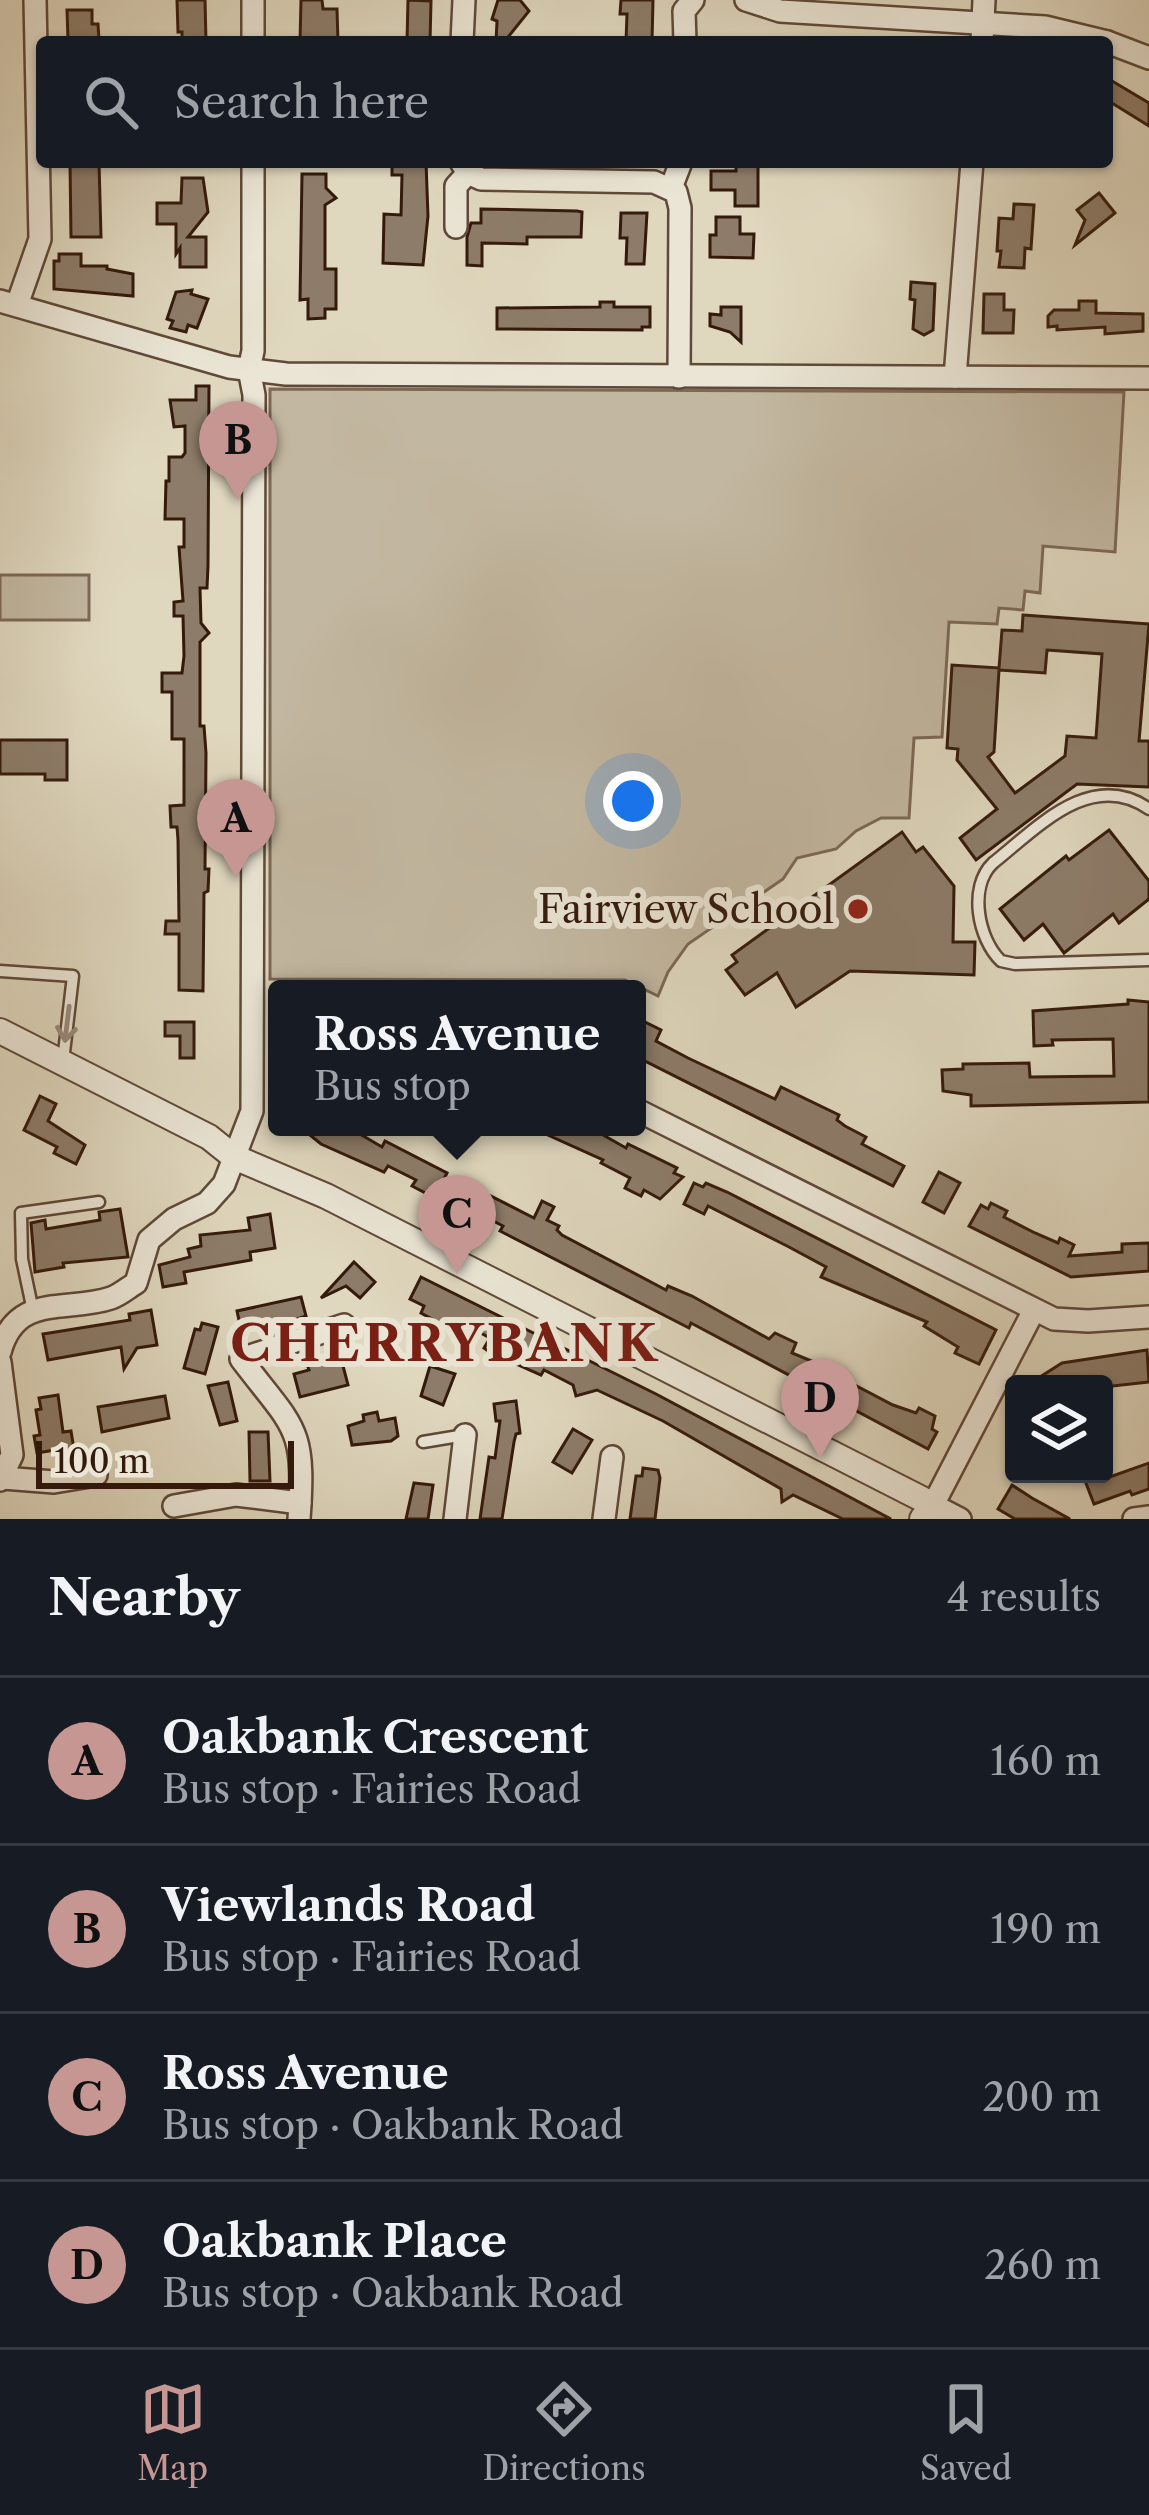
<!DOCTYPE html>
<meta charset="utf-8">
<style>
:root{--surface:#171b24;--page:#242831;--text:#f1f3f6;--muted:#9ea1a6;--line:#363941;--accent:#c59692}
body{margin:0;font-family:"Libre Caslon Text",serif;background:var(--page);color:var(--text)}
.controls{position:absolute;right:36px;bottom:36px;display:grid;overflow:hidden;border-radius:12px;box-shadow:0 3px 9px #0004}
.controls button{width:108px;height:108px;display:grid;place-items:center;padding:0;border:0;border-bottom:3px solid var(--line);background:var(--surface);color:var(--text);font:60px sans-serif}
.scale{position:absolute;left:36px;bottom:30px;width:258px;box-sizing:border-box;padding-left:12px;border:6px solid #351a0c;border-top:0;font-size:33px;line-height:42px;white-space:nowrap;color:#351a0c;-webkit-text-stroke:9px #eae5d5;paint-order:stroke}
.you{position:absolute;left:633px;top:801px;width:42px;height:42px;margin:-30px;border:9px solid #fff;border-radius:50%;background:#1a73e8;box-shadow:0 0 0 18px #1a73e833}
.badge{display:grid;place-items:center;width:78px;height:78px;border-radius:50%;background:var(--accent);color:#111;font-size:39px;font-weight:700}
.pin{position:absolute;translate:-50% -99px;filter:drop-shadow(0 3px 6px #0008)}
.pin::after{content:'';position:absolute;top:63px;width:42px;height:36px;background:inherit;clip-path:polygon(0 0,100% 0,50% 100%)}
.popup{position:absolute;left:268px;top:980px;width:378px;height:156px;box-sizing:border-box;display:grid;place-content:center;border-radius:12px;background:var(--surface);filter:drop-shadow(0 3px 9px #0005);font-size:39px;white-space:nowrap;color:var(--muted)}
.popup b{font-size:45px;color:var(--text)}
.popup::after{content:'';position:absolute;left:50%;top:100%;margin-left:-24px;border:24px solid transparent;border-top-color:var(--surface)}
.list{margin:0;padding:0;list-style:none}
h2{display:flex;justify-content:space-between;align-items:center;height:156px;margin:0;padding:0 48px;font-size:51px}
h2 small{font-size:39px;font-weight:400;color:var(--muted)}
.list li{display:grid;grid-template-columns:78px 1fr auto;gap:36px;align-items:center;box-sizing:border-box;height:168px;padding:0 48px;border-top:3px solid var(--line)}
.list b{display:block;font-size:45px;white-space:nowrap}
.list p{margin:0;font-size:39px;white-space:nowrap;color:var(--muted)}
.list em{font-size:39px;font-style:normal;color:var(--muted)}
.icon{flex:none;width:66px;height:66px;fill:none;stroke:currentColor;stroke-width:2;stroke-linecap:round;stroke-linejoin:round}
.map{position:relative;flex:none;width:1149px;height:1519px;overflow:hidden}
.search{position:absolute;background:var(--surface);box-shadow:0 3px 9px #0004;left:36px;right:36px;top:36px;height:132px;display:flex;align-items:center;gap:30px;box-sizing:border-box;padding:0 42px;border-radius:12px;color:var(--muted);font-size:45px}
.sheet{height:828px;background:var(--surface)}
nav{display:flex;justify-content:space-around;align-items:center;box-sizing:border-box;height:168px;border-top:3px solid var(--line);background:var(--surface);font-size:33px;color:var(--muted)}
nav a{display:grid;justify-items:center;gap:6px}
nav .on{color:var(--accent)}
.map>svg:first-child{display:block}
.green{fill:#c2b7a0;stroke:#7c6856;stroke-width:3}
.building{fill:#8d7c69;stroke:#351a0c;stroke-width:3;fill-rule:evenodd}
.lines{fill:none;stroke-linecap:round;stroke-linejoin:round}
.service-casing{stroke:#604938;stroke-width:15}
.minor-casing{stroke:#604938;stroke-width:26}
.tertiary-casing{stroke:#604938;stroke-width:28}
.service{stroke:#eae5d5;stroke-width:10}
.minor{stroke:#eae5d5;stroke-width:21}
.tertiary{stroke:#eae5d5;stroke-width:24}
.oneway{stroke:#998a7b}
.poi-dot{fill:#8f2418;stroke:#eae5d5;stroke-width:4.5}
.labels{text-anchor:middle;stroke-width:12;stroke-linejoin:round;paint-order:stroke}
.poi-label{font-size:39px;fill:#351a0c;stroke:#eae5d5;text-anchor:end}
.district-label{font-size:51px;font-weight:bold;letter-spacing:3px;fill:#7a1f14;stroke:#eae5d5}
</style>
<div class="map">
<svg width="1149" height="1519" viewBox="0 0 1149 1519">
<rect width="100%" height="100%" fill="#dfd7be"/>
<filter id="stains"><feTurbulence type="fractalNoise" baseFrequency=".00167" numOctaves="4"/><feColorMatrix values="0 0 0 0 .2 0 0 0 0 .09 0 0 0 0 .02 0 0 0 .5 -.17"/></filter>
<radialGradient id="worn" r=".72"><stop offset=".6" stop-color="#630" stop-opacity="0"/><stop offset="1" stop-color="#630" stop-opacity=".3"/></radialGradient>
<g class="green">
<polygon points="270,389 1124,392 1115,552 1043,546 1040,593 1025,591 1023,610 999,608 997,624 949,622 942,737 914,738 909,818 881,818 856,831 836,849 797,858 783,879 688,944 668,972 658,996 625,980 270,979"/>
<rect x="0" y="575" width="89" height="45"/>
</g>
<g class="building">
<polygon points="177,0 205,0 206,42 182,42 182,32 178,32"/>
<polygon points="301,0 322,0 323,9 337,9 338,42 300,42"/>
<polygon points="408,0 431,1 430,42 407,42"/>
<polygon points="498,0 520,0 529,11 504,42 496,42 497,21 492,19"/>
<polygon points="621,0 653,0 652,42 626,42 627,14 620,14"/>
<polygon points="67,10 92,10 92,24 98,24 99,40 68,40"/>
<polygon points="1107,78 1149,103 1149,126 1107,100"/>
<polygon points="70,162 99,162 101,237 71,237"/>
<polygon points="392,162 426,162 428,216 423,265 383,263 384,214 401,215 402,175 392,175"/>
<polygon points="736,162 758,162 758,206 735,206 735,190 711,190 711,171 736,171"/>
<polygon points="302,174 326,174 326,188 336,198 325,205 325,269 336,269 336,309 325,309 325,318 308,319 308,299 300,300"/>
<polygon points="182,178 203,178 208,212 188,237 206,237 206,267 180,267 180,248 176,254 176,224 157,224 157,203 181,203"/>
<polygon points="1099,193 1115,213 1075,245 1085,220 1077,210"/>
<polygon points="1014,204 1034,205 1031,249 1025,248 1024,268 999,267 1001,251 997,251 999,218 1013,219"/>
<polygon points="481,209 577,211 582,212 581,237 527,237 527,244 482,243 482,266 467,265 467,237 471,223 481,223"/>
<polygon points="621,213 647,213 644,264 626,264 627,238 620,238"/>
<polygon points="716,217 740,217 740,234 754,234 753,258 710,257 710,235 716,235"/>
<polygon points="59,254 81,254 81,266 107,266 107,269 133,274 133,296 54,289 54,261 59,261"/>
<polygon points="911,282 935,284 933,330 924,335 913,329 915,300 910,299"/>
<polygon points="192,290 191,294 208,299 197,328 188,325 186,332 170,328 173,321 167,319 176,292"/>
<polygon points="984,294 1004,294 1004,310 1014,310 1013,333 983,333"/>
<polygon points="1079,301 1096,301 1096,313 1143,314 1143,331 1105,334 1105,327 1057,330 1057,326 1048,327 1048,316 1054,310 1079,310"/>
<polygon points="600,302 614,302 614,307 650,307 650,327 642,327 642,330 497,329 497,308 600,307"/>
<polygon points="721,307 741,307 741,342 730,332 710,326 710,314 721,315"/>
<polygon points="196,386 209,386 208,566 207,588 200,588 201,623 209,633 200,642 200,726 204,726 206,753 205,869 209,869 208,891 204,893 203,991 179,990 179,934 165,934 166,921 179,921 178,840 177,827 171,827 170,806 184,805 184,739 172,739 172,692 162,692 162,673 182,673 184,656 183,616 174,616 174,602 183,601 179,547 184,547 184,519 165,519 166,481 169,481 169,457 182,457 185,453 185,426 174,427 170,400 196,400"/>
<path d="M1023,615l126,9 -10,117h10v46l-72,-3 -101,76 -16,-22 37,-29 -40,-49 1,-11 -11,-1 5,-83 47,3 3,-38 20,1zM1047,650l55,4 -6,84 -29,-2 -2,20 -50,37 -27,-36 6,-5 5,-82 46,3z"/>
<polygon points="0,740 67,740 67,780 45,780 45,774 0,774"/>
<polygon points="1109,830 1149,881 1149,899 1119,923 1113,914 1064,953 1043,924 1024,940 1000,909 1066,856 1069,860"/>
<polygon points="902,832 916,852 923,847 954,886 953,942 975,942 974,975 850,971 796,1007 777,973 745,995 726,970 737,962 732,955"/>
<polygon points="1128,1000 1149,1002 1149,1102 971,1106 971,1095 943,1091 942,1070 963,1069 963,1064 1029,1063 1030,1077 1114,1076 1113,1039 1052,1040 1053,1045 1034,1046 1033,1011 1128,1004"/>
<polygon points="637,1018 661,1030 656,1041 688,1058 775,1099 781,1087 839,1115 837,1120 845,1126 866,1137 862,1144 904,1166 893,1186 637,1057"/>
<polygon points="165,1022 194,1022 194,1058 180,1058 180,1036 165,1036"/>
<polygon points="40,1096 56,1104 48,1121 85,1145 76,1164 54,1153 57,1147 24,1130"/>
<polygon points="300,1127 348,1127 382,1147 385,1141 447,1173 444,1179 471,1192 473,1187 534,1218 542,1201 554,1207 547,1220 559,1226 557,1230 562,1235 666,1290 668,1286 692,1296 769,1339 775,1333 796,1343 792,1353 831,1369 830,1372 893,1405 916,1413 919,1408 935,1416 932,1429 937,1432 928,1449 691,1323 689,1328 500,1231 503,1226 478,1213 475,1219 412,1186 416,1180 388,1166 384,1172 321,1144"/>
<polygon points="530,1127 589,1127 626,1148 628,1144 677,1168 674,1173 683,1177 660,1199 644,1190 641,1196 625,1188 630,1178 601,1163 603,1160"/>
<polygon points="939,1172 960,1183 944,1213 923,1202"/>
<polygon points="694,1183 703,1187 706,1183 727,1192 996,1330 979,1364 955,1353 958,1347 924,1326 927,1322 821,1277 826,1267 789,1247 708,1206 704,1214 684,1204"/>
<polygon points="991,1203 1007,1211 1004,1217 1035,1233 1058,1243 1060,1238 1074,1245 1069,1256 1122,1252 1122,1244 1149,1243 1149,1271 1071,1277 969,1226 981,1205 988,1209"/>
<polygon points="120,1209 128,1257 63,1263 64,1267 35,1272 31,1223 45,1220 46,1229 100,1220 99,1212"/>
<polygon points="270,1214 275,1248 250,1252 251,1260 184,1272 186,1283 163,1287 159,1265 190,1257 188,1249 201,1246 200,1235 250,1230 248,1218"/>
<polygon points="354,1262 375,1282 360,1298 346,1286 321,1298"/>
<polygon points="421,1277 656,1394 891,1519 843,1519 793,1495 782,1502 781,1489 663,1421 597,1390 576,1396 573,1385 544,1370 541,1375 491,1353 484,1348 490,1338 458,1321 453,1330 421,1313 424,1306 410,1299"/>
<polygon points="301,1297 306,1316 262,1331 261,1326 241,1330 237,1311"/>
<polygon points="151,1310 157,1345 137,1348 124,1369 121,1347 48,1360 43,1334 130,1320 129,1314"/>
<polygon points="202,1323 218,1327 205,1374 184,1368 195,1329 200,1330"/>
<polygon points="1147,1350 1149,1382 1104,1387 1095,1380 1029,1384 1062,1363"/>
<polygon points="325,1359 327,1365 342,1362 348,1385 300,1397 294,1374 309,1370 307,1364"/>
<polygon points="430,1366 455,1374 443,1405 421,1396"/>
<polygon points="228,1382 237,1421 220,1425 208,1386"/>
<polygon points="58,1395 63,1432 71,1431 76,1462 58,1465 55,1450 37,1453 34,1436 40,1435 36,1410 41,1409 39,1398"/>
<polygon points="165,1396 169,1418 102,1432 98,1407"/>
<polygon points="516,1401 520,1433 516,1434 514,1442 502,1519 480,1519 489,1457 495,1458 500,1421 496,1421 494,1404"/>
<polygon points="377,1412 379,1421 395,1418 398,1436 391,1441 352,1445 348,1426 364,1421 363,1415"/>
<polygon points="573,1429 592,1440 572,1473 553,1462"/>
<polygon points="249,1432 268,1432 270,1481 250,1481"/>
<polygon points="1149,1463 1149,1489 1132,1495 1130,1491 1094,1504 1084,1478 1102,1474 1104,1479"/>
<polygon points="643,1468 658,1470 660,1478 655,1519 630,1519 636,1476 642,1476"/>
<polygon points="414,1483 433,1485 428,1519 406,1519"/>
<polygon points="1012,1485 1032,1498 1070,1519 1015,1519 998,1509"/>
</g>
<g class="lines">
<defs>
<g id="service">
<path d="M1149,809c-58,-41 -113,20 -156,54 -25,24 -15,76 8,98l14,3 134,-4"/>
<polyline points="0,971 73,976 63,1061"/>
<polyline points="33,1311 22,1259 21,1213 99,1202"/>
<polyline points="423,1442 465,1435"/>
</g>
<g id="minor">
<polyline points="253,0 253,42"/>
<polyline points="746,0 780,11 1045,27 1107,42"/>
<polyline points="462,42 464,0"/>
<polyline points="685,42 684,11 693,0"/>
<polyline points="982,42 984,0"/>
<polyline points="1107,42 1149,58"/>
<polyline points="461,162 468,173 481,179 654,182 676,192 680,208 679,377"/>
<polyline points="671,188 681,162"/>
<polyline points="456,227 456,186 468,173"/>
<polyline points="0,301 229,367 286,374 1149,378"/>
<polyline points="17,305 40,239 35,0"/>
<polyline points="955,377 972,162"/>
<polyline points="637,1110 1054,1319 1088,1321 1149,1317"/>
<path d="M0,1352c16,-60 67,-39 111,-54 9,-3 18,-11 25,-15l13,-43 25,-21 33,-16 17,-19 28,-73 2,-716 -5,-26 4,-18v-189"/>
<polyline points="0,1362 12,1455 0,1480"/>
<polyline points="3,1478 54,1482 96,1475"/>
<polyline points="174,1506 236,1495 300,1503"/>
<path d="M299,1519c7,-94 -5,-90 -58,-160l103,-34"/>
<polyline points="455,1519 465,1435"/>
<polyline points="604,1519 612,1457"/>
<polyline points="960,1519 933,1505 1034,1310"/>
<polyline points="1134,1519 1149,1517"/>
</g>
<polyline id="tertiary" points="0,1031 209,1137 234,1157 326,1196 922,1499 933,1505 922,1519"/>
</defs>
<use href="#service" class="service-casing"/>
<use href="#minor" class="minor-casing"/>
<use href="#tertiary" class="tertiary-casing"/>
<use href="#service" class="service"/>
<use href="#minor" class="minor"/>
<use href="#tertiary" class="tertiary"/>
</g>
<defs><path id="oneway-shaft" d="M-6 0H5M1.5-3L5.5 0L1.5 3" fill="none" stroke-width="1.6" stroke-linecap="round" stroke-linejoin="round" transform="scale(3)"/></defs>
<use class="oneway" href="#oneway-shaft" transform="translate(67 1024) rotate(97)"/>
<circle class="poi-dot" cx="858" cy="909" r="12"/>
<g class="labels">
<g class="poi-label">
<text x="834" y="923">Fairview School</text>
</g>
<g class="district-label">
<text x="445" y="1361">CHERRYBANK</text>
</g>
</g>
<rect width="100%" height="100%" filter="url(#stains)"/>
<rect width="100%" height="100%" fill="url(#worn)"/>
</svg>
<div class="controls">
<button><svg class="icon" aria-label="layers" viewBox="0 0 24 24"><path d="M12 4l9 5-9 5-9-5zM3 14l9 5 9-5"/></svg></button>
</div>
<div class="scale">100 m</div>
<div class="you"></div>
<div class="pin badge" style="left:236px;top:878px">A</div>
<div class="pin badge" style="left:238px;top:500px">B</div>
<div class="pin badge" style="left:457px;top:1274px">C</div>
<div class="popup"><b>Ross Avenue</b>Bus stop</div>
<div class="pin badge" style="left:820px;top:1458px">D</div>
<div class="search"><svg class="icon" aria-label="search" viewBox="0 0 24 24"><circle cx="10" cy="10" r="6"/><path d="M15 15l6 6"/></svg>Search here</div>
</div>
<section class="sheet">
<h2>Nearby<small>4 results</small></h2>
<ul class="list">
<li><span class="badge">A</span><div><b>Oakbank Crescent</b><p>Bus stop · Fairies Road</p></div><em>160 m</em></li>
<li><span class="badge">B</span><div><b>Viewlands Road</b><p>Bus stop · Fairies Road</p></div><em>190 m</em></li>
<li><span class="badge">C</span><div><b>Ross Avenue</b><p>Bus stop · Oakbank Road</p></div><em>200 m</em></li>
<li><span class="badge">D</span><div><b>Oakbank Place</b><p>Bus stop · Oakbank Road</p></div><em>260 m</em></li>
</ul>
</section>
<nav>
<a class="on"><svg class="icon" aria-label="map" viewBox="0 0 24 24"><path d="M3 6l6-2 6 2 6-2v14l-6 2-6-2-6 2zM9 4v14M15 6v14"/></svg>Map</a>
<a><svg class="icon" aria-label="directions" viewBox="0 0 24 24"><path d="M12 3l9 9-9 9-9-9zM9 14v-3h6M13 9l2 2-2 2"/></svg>Directions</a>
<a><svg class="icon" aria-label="saved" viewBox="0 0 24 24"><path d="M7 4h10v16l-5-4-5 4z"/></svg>Saved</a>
</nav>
